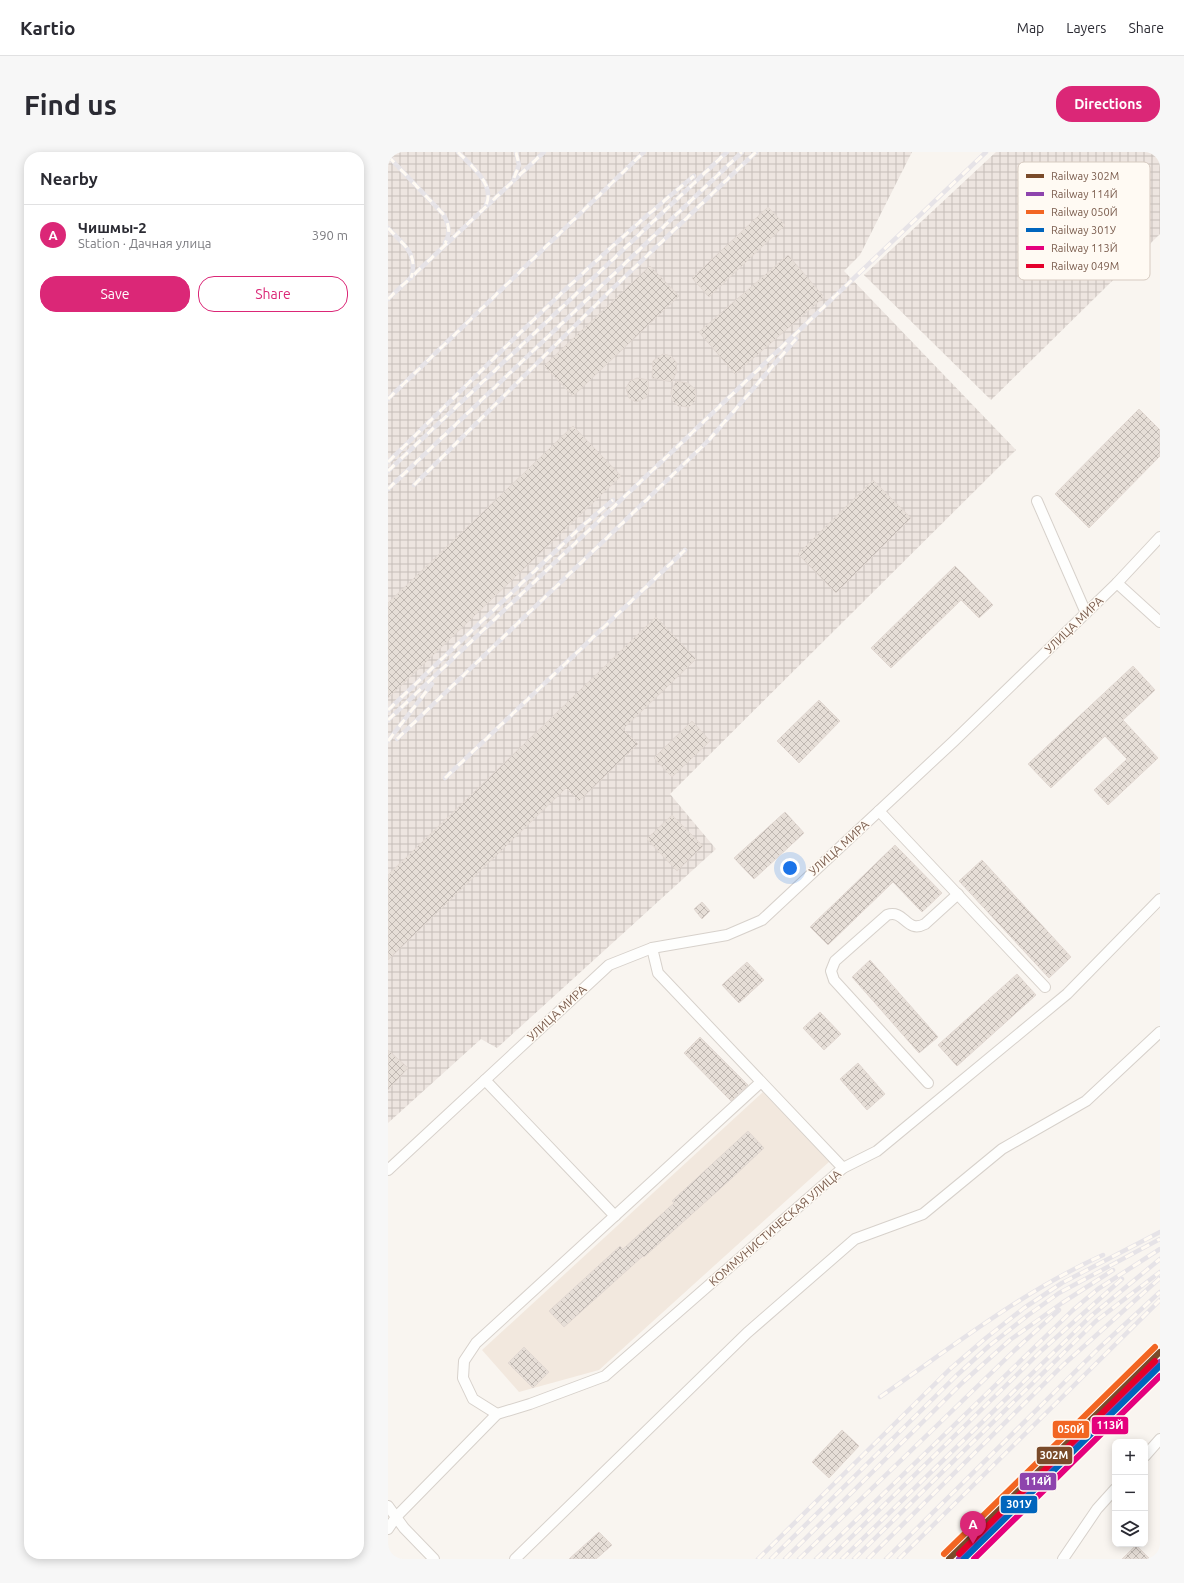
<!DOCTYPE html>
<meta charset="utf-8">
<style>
:root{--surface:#fff;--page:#f7f7f7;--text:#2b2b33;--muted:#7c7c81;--line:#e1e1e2;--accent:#db2777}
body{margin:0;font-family:Ubuntu,sans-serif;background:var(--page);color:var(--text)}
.controls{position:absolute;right:12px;bottom:12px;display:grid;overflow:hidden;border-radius:8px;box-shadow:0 2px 10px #0003}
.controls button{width:36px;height:36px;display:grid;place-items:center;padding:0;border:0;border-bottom:1px solid var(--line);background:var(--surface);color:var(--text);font:20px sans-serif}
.you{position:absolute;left:402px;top:716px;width:14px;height:14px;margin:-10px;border:3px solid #fff;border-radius:50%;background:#1a73e8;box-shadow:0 0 0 6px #1a73e833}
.badge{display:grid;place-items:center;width:26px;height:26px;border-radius:50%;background:var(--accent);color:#fff;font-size:13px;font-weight:700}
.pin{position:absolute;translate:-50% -33px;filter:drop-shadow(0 1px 2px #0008)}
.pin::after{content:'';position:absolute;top:21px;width:14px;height:12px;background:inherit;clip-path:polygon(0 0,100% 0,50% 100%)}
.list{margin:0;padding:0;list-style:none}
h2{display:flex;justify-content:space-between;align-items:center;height:52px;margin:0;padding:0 16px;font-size:17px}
h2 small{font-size:13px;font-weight:400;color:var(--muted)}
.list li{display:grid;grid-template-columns:26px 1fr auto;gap:12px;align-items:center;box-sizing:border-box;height:60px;padding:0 16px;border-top:1px solid var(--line)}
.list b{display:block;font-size:15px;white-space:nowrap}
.list p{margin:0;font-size:13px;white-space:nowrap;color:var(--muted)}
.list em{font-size:13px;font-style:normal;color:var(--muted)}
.actions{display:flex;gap:8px;padding:12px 16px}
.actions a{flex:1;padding:9px 0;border:1px solid var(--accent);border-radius:16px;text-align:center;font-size:14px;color:var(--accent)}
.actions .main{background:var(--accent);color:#fff}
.icon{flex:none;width:22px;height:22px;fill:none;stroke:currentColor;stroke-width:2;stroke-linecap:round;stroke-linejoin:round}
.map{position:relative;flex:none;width:772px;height:1407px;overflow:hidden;border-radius:16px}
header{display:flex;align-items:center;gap:24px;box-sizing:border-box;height:56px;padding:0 20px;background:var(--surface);border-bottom:1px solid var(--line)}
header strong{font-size:19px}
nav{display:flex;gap:22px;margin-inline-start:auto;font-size:14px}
.intro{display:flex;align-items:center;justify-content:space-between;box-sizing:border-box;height:96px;padding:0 24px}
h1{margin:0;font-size:28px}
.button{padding:10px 18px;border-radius:16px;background:var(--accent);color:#fff;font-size:14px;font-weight:700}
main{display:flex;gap:24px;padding:0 24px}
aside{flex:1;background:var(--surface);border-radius:16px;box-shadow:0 2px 10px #0003}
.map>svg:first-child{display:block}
.residential{fill:#f2e8de}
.industrial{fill:url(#industrial-grid)}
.building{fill:url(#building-cross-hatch);stroke:#e2d8d2}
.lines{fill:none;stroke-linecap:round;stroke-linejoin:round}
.minor-casing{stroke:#d7d1cb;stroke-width:12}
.minor{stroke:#fefefd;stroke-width:10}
.rail-casing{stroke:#e6e3e7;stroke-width:4.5}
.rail{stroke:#fffaf3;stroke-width:3;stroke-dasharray:9;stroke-linecap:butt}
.rail-1-casing{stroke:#fffaf3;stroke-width:9}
.rail-2-casing{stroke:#fffaf3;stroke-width:9}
.rail-3-casing{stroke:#fffaf3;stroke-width:9}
.rail-4-casing{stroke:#fffaf3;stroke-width:9}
.rail-5-casing{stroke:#fffaf3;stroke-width:9}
.rail-6-casing{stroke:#fffaf3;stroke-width:9}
.rail-1{stroke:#7a4b2a;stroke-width:6}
.rail-2{stroke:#8e44ad;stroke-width:6}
.rail-3{stroke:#f26522;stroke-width:6}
.rail-4{stroke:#0065bd;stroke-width:6}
.rail-5{stroke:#e5007d;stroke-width:6}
.rail-6{stroke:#e4002b;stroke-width:6}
.labels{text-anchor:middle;stroke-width:3;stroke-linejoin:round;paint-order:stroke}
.street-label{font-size:12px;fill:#7a5c4d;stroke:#fffaf3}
.key{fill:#fffaf3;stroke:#d7cbc1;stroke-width:1}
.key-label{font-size:11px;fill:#7a5c4d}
.line-badge{stroke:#fffaf3;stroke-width:1.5}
.badge-label{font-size:11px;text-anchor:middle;font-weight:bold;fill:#fff}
</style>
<header>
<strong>Kartio</strong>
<nav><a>Map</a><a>Layers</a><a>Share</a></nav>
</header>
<div class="intro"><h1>Find us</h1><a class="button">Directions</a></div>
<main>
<aside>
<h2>Nearby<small></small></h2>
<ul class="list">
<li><span class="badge">A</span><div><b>Чишмы-2</b><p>Station · Дачная улица</p></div><em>390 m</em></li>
</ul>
<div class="actions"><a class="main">Save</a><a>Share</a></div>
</aside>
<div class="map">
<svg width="772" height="1407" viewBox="0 0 772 1407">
<defs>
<pattern id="industrial-grid" width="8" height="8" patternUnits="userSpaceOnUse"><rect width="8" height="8" fill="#ede5e0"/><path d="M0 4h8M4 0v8" fill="none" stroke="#c5bdb8"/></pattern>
<pattern id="building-cross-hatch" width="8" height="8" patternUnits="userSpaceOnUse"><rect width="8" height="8" fill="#e6ded7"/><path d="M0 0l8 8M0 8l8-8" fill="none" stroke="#bfb7b1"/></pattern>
</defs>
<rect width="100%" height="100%" fill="#f9f5f0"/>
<polygon class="residential" points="375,940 442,1009 211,1218 131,1240 94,1198"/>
<g class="industrial">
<polygon points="0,0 524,0 472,103 456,119 628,298 282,642 328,697 109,896 93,887 0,971"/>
<polygon points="608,0 772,0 772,82 603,248 476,123"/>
</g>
<g class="building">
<polygon points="380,55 397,73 321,145 304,126"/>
<polygon points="400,103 436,145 347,222 311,180"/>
<polygon points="262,114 291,144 185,244 156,214"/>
<polygon points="275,202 283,204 288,210 289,219 284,230 264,226 265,209"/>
<polygon points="249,226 260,228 261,239 258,246 248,250 241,246 238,236 242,229"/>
<polygon points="288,229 300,231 307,237 308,245 307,249 301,255 290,254 284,248 283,240"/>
<polygon points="751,257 772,278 772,304 701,376 667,342"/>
<polygon points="185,274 233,324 0,546 0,451"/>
<polygon points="485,328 523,366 448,441 410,402"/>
<polygon points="567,414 605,453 591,466 573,448 503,516 483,496"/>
<polygon points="268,465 308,507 235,577 250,592 191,649 178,636 0,808 0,723"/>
<polygon points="745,514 767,538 735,568 770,606 720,653 706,638 739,607 717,584 663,636 640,612"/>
<polygon points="431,548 452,569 411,611 389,589"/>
<polygon points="304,569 322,589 284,625 266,606"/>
<polygon points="397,660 416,681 366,727 346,706"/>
<polygon points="284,663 315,694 289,719 259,687"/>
<polygon points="507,693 554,741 534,760 505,730 440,793 422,775"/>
<polygon points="594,708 683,805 661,826 571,729"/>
<polygon points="314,750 322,759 314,767 306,757"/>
<polygon points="482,808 550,885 531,901 464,825"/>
<polygon points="359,810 376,828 351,851 334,833"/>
<polygon points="629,822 648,843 569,914 550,893"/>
<polygon points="432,860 453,882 436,898 415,876"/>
<polygon points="312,885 360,933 343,949 296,901"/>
<polygon points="0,898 20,916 0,938"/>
<polygon points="470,911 497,942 479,958 452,927"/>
<polygon points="360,979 376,996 344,1026 256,1105 255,1104 176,1175 161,1159 232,1094 235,1097 286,1051 284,1049"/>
<polygon points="136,1195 161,1220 145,1236 120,1211"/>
<polygon points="454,1278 471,1294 441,1326 424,1310"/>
<polygon points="211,1380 224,1393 208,1407 181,1407"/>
<polygon points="748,1393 762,1407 734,1407"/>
</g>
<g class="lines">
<defs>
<g id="minor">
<polyline points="649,349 698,461"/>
<polyline points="729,431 772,470"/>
<polyline points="491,659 657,835"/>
<polyline points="264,796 270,821 455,1016"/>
<polyline points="97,928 227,1064"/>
<path d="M540,931l-94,-103 -3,-9 4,-10 52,-46c18,-6 19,19 38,9l33,-30"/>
<polyline points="0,1018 221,813 264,796 339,783 374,768 566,589 729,431 772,385"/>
<polyline points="109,1262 85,1247 75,1226 76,1209 88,1191 373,930"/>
<polyline points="757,1304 772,1287"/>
<polyline points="0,1354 16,1376 46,1407"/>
<polyline points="0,1377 8,1365 109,1262 142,1252 217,1224 455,1016 489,999 679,842 772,747"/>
<polyline points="127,1407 359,1181 467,1087 535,1062 614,997 698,949 772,880"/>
<polyline points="675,1407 709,1357 727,1337"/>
</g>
</defs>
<use href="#minor" class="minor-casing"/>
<use href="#minor" class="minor"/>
<defs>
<g id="rail">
<path d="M70,0c13,14 39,33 27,55"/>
<path d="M0,4l55,58c6,10 8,19 2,29"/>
<polyline points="126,26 131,13 128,0"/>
<path d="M0,76c15,16 31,26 23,50"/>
<polyline points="0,147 156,0"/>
<polyline points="0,247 256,0"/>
<path d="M0,310c100,-97 198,-198 306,-286"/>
<polyline points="0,319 339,0"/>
<polyline points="26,333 222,139 368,0"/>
<polyline points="0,337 354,0"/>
<polyline points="0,558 193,375 225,348"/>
<polyline points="0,568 288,296 598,0"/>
<polyline points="9,587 321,288 408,187"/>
<polyline points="0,589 44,532"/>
<polyline points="57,626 297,398"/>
<path d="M492,1245c72,-50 143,-106 223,-142"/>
<polyline points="370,1407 562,1217 598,1186 636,1156 674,1131 772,1080"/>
<polyline points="383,1407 568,1224 601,1194 639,1164 671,1141 772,1087"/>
<polyline points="397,1407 574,1231 622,1188 674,1151 725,1118"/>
<polyline points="411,1407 628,1197 671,1158"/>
<polyline points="428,1407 685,1158 710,1137 772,1097"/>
<polyline points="441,1407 653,1199 734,1127"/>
<polyline points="454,1407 703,1164 772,1107"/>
<polyline points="466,1407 708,1169 772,1120"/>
<polyline points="480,1407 674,1214 772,1126"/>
<polyline points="498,1407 710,1197 772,1140"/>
<polyline points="511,1407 772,1148"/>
</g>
</defs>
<use href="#rail" class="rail-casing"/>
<use href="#rail" class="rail"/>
<defs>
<polyline id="rail-1" points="561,1407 772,1200"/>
<polyline id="rail-2" points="571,1407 772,1210"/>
<polyline id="rail-3" points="556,1402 767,1195"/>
<polyline id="rail-4" points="576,1407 772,1214"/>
<polyline id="rail-5" points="586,1407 772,1224"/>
<polyline id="rail-6" points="571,1402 767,1209"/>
</defs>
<use href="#rail-1" class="rail-1-casing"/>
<use href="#rail-2" class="rail-2-casing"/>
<use href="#rail-3" class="rail-3-casing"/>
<use href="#rail-4" class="rail-4-casing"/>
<use href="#rail-5" class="rail-5-casing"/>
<use href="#rail-6" class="rail-6-casing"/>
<use href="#rail-1" class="rail-1"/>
<use href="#rail-2" class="rail-2"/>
<use href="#rail-3" class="rail-3"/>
<use href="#rail-4" class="rail-4"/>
<use href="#rail-5" class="rail-5"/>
<use href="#rail-6" class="rail-6"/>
</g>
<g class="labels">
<g class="street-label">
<text transform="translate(686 473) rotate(-44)" y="4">УЛИЦА МИРА</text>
<text transform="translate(451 696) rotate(-42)" y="4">УЛИЦА МИРА</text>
<text transform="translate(169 861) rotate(-43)" y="4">УЛИЦА МИРА</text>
<text transform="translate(387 1076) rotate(-41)" y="4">КОММУНИСТИЧЕСКАЯ УЛИЦА</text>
</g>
</g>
<rect x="630" y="10" width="132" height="118" rx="6" class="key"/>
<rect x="638" y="22" width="18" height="4" fill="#7a4b2a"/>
<rect x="638" y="40" width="18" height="4" fill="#8e44ad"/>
<rect x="638" y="58" width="18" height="4" fill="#f26522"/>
<rect x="638" y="76" width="18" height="4" fill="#0065bd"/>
<rect x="638" y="94" width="18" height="4" fill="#e5007d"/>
<rect x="638" y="112" width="18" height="4" fill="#e4002b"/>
<g class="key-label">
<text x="663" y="28">Railway 302М</text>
<text x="663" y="46">Railway 114Й</text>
<text x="663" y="64">Railway 050Й</text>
<text x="663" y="82">Railway 301У</text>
<text x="663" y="100">Railway 113Й</text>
<text x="663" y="118">Railway 049М</text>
</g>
<g class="line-badge">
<rect x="703" y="1264" width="38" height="19" rx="4" fill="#e5007d"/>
<rect x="664" y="1268" width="38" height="19" rx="4" fill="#f26522"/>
<rect x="648" y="1294" width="37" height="19" rx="4" fill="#7a4b2a"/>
<rect x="631" y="1320" width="38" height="19" rx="4" fill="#8e44ad"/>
<rect x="612" y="1343" width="38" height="19" rx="4" fill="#0065bd"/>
</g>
<g class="badge-label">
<text x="722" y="1277">113Й</text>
<text x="683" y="1281">050Й</text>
<text x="666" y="1307">302М</text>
<text x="650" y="1333">114Й</text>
<text x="631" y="1356">301У</text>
</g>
</svg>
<div class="controls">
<button>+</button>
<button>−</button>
<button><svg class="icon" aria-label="layers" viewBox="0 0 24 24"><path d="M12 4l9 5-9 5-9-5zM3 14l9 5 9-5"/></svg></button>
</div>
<div class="you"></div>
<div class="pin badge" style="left:585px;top:1392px">A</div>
</div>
</main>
